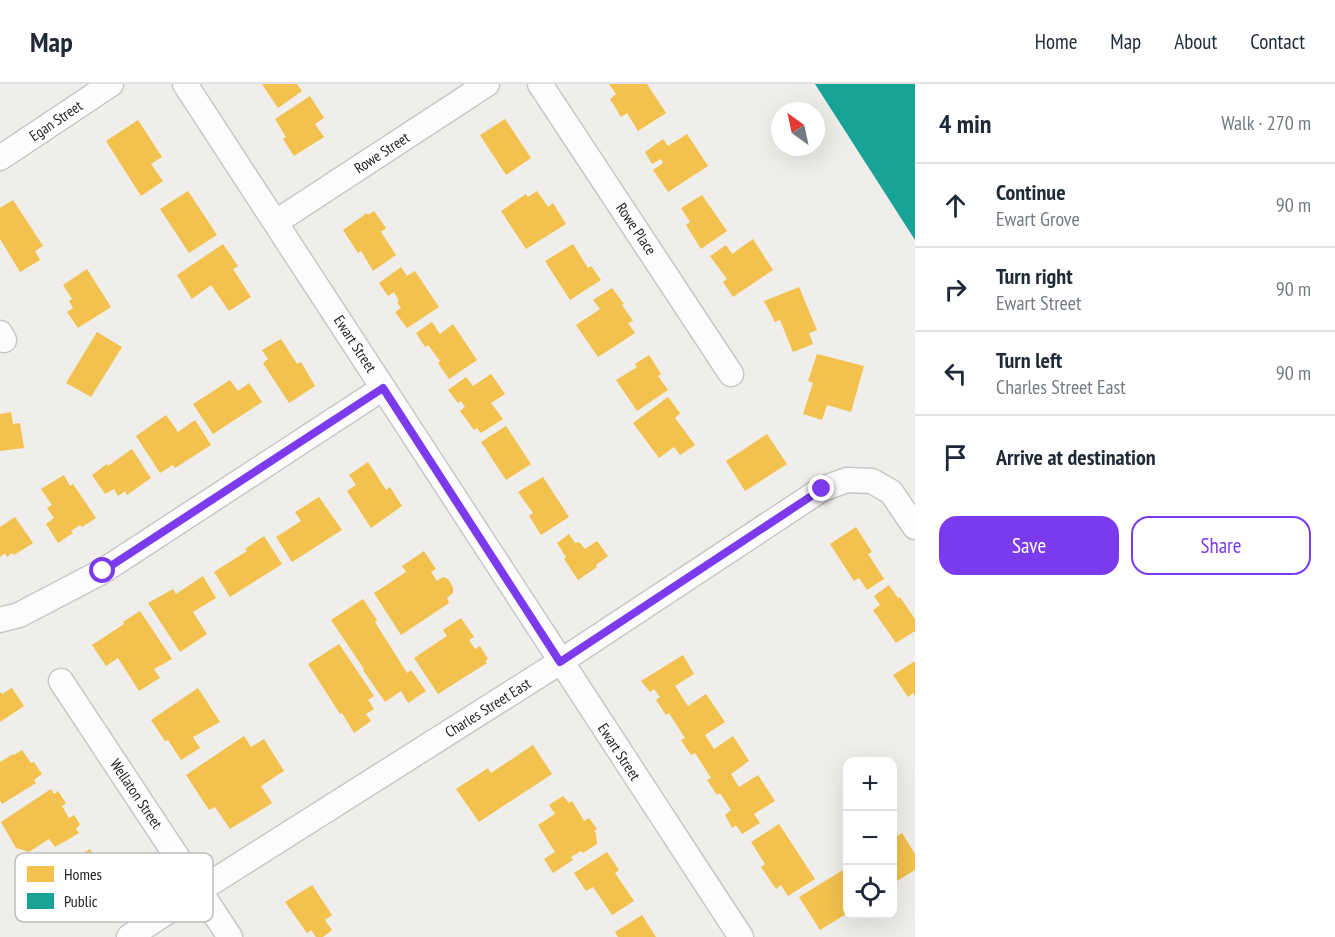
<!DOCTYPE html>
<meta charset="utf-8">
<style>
:root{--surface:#fff;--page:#f2f2f3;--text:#1f2937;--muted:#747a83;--line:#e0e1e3;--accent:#7c3aed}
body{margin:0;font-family:"PT Sans Narrow",sans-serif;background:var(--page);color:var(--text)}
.controls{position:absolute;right:18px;bottom:18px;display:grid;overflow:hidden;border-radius:12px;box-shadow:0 6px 24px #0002}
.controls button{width:54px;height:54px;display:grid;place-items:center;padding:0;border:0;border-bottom:2px solid var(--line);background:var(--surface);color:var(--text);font:30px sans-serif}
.compass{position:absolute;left:771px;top:18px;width:54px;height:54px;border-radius:50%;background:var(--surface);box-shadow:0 6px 24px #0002;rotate:327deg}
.stop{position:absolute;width:18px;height:18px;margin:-14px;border:4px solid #7c3aed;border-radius:50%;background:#fff}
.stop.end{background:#7c3aed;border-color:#fff;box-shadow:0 2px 6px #0008}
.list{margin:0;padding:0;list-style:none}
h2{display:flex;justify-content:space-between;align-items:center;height:78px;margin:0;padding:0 24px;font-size:26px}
h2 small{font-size:20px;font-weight:400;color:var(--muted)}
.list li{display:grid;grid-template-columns:39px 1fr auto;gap:18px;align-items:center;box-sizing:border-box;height:84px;padding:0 24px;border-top:2px solid var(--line)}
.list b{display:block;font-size:22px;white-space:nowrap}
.list p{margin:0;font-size:20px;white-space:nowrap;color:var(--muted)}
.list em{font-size:20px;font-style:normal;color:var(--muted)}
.actions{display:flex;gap:12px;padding:18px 24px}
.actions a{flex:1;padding:14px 0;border:2px solid var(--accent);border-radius:18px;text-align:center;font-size:21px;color:var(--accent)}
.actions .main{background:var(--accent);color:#fff}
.icon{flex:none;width:33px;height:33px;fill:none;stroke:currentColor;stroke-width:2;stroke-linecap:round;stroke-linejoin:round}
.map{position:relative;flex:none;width:915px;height:853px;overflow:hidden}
header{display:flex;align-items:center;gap:36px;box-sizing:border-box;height:84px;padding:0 30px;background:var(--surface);border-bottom:2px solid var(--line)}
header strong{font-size:28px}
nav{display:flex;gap:33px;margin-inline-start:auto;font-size:21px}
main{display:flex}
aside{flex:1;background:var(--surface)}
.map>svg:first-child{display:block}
.homes{fill:#f2c14e}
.public{fill:#17a398}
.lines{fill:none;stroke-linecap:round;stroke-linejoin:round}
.minor-casing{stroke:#c9c8c7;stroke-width:27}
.minor{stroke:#fdfcfc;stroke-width:24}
.route{stroke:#7c3aed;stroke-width:8}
.labels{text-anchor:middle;stroke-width:6;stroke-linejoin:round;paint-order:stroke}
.street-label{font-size:15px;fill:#222;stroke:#fff}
.key{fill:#fff;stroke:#bdbdbd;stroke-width:1.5}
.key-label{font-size:16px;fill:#222}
</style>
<header>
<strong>Map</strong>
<nav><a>Home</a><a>Map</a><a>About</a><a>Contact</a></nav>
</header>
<main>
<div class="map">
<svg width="915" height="853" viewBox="0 0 915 853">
<rect width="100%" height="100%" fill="#f0eeeb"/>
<g class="homes">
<polygon points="262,0 297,0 302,7 278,24"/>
<polygon points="609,0 647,0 666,29 638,47 627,29 621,33 610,15 616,10"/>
<polygon points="310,12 324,34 315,40 324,53 294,72 283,55 286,53 275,35"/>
<polygon points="505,35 531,74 506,91 480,51"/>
<polygon points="138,36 162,73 151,80 163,97 141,112 106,57"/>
<polygon points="687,50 708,82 668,108 653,86 663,79 661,75 652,80 645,68 663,55 668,62"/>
<polygon points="188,107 217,151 189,169 160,125"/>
<polygon points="537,107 548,123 553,119 566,140 526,165 501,127 526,110 528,113"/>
<polygon points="702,111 727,147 701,165 686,141 690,138 681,124"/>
<polygon points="13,116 43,162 35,167 40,176 20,188 0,155 0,124"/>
<polygon points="374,127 386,144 381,148 396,171 373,187 361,167 358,169 343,146 367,129 368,131"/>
<polygon points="753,155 773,186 733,213 723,198 727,195 710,172 726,161 732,170"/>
<polygon points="223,160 238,182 233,185 251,213 229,227 211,201 192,215 177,191"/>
<polygon points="573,160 588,184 591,182 601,196 570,216 545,177"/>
<polygon points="401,183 407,192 415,187 439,223 407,244 395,228 401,224 397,218 399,217 394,208 388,212 379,199"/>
<polygon points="87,185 111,223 78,244 67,228 73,224 69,217 72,215 63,201"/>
<polygon points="799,203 817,246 809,249 813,260 793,268 780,236 775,238 764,217"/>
<polygon points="612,204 624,220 622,221 633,237 628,239 635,249 598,273 576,241 600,225 593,216"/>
<polygon points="432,238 440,250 453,240 477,276 449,295 438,279 440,277 428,261 425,263 416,249"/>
<polygon points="97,248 122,263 91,313 66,299"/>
<polygon points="281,255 297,280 301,278 315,302 289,319 263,279 268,275 262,266"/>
<polygon points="817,270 864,282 851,328 827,321 822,336 803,330 813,299 808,297"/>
<polygon points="649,271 661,290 658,292 668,306 637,327 616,296 637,283 635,280"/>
<polygon points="491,290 505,310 491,319 503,335 481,349 477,344 474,346 460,327 465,323 461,317 458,319 448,306 466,293 473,302"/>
<polygon points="230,296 238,307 249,299 262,318 213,350 193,320"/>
<polygon points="668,313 680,329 675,334 695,361 680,371 674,363 659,374 633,339"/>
<polygon points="11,328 13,340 20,339 24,364 0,367 0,330"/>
<polygon points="166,331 178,348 195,336 211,361 175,384 173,381 160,389 136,352"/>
<polygon points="506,342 531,380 506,396 481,358"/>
<polygon points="767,350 787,380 745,407 726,377"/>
<polygon points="132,365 151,394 127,411 125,407 118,412 114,405 105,410 92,391 107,380 108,382"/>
<polygon points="368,378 386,406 390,403 402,422 371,444 347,407 356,401 349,391"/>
<polygon points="64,391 70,402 73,400 96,434 82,443 80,441 71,447 73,449 58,459 46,440 54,434 47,424 52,421 41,405"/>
<polygon points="543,393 569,433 541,451 529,432 533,429 518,408"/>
<polygon points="319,413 342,446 292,478 276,453 301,437 295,428"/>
<polygon points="15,433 33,459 14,471 12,469 7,473 5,469 0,473 0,443"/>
<polygon points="856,443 872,468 868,470 884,495 867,506 859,494 854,497 830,460"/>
<polygon points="569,450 575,459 579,458 585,465 597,457 608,472 596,481 597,483 578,496 564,475 566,473 557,459"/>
<polygon points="264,452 282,480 230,513 214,488 247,467 245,465"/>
<polygon points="424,467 436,485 431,488 437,497 443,493 448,495 453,503 453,509 447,514 449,519 401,551 374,509 406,488 402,482"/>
<polygon points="203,492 216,514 193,528 207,550 180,568 148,519 173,505 176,510"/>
<polygon points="889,501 898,514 900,513 915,535 915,547 896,559 873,526 880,521 874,512"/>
<polygon points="363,515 377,536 375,538 407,589 411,586 426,607 408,619 401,607 385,618 363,586 364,585 331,536"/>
<polygon points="140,527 172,575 154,585 160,594 139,607 118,574 106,582 92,561 124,540 123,538"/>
<polygon points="461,534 474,553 469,556 475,565 480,562 488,575 485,577 487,579 438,610 414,574 447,552 443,546"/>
<polygon points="339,560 374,612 368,616 374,625 366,630 371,637 354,649 342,629 340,630 308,580"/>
<polygon points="683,571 694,590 675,602 688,622 706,610 725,638 705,651 714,665 733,652 749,677 731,690 739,703 758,691 775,717 754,730 760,739 742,750 736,741 732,744 725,731 731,726 720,709 717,711 707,696 711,694 695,669 691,671 681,656 685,654 669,629 666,631 656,616 660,613 654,605 650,608 641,597"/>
<polygon points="915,577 915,613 913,609 908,613 893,591"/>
<polygon points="12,604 24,622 0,638 0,608 2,610"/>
<polygon points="198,604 220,638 193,653 200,664 181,676 168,656 165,657 151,636"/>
<polygon points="244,652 251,663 264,655 284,687 261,702 272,719 230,745 215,723 209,726 186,691"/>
<polygon points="533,661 552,690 479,738 456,705 488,684 491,689"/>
<polygon points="22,666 31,679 34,678 42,690 34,696 36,699 2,720 0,716 0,678 13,670 14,671"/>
<polygon points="51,705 54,710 58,707 66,719 62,722 69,734 74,731 80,740 76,745 79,749 55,763 49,755 29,768 16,764 1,738"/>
<polygon points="563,712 569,719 572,717 584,737 589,734 597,745 594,747 596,749 597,760 583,769 581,767 571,773 573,776 553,789 544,775 555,768 538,741 555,730 549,721"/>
<polygon points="779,740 815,795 788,812 781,801 776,805 761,783 765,780 751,758"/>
<polygon points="902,749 915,770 915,786 892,800 892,755"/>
<polygon points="90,765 99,780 93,784 105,802 74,822 52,789"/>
<polygon points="607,768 619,786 615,789 634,817 612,831 593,803 586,807 574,789"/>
<polygon points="848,783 848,829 820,846 799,813"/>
<polygon points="312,801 332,831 325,836 332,846 323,853 316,853 311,846 307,849 285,818"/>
<polygon points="642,831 656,853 618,853 615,848"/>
</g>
<polygon class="public" points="815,0 915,0 915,156"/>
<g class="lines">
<defs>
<g id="minor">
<path d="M185,0c187,283 370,569 556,853"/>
<polyline points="540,0 731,290"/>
<polyline points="0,74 111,0"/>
<polyline points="276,138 487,0"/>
<polyline points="0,249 4,256"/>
<polyline points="0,536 19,531 103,487 383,304"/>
<polyline points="61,597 230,853"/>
<polyline points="129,853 200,806 560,578 822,405 847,396 872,397 891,408 915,443"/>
</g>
</defs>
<use href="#minor" class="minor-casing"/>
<use href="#minor" class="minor"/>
</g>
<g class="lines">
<polyline class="route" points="103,487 383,304 560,578 822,405"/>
</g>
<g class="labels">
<g class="street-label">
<text transform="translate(56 37) rotate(-34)" y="5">Egan Street</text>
<text transform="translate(382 69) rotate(-33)" y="5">Rowe Street</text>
<text transform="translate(636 145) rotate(56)" y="5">Rowe Place</text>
<text transform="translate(355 260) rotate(57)" y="5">Ewart Street</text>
<text transform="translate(488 624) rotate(-32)" y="5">Charles Street East</text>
<text transform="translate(619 668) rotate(57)" y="5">Ewart Street</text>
<text transform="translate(136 710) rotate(56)" y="5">Wellaton Street</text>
</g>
</g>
<rect x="15" y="769" width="198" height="69" rx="9" class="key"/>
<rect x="27" y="782" width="27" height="16" fill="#f2c14e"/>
<rect x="27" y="809" width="27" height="16" fill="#17a398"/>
<g class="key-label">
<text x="64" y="796">Homes</text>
<text x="64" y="823">Public</text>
</g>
</svg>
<div class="controls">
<button>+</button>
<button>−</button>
<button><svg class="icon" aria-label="locate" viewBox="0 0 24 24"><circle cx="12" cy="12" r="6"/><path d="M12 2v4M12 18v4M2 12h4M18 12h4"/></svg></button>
</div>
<svg class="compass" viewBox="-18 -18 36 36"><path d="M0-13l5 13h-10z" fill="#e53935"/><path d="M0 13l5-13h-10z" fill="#747a83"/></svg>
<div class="stop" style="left:103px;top:487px"></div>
<div class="stop end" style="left:822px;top:405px"></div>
</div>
<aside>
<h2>4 min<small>Walk · 270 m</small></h2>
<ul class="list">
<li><svg class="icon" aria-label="ahead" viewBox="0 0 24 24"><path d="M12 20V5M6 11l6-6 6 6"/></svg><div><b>Continue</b><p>Ewart Grove</p></div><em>90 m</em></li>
<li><svg class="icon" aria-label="right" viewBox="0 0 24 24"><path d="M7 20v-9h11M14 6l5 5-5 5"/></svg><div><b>Turn right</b><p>Ewart Street</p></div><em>90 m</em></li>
<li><svg class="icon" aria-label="left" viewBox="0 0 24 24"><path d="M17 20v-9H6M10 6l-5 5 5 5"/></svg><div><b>Turn left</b><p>Charles Street East</p></div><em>90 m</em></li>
<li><svg class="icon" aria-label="arrive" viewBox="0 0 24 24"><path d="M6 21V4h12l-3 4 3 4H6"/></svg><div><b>Arrive at destination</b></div></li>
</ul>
<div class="actions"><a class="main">Save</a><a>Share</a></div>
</aside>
</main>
